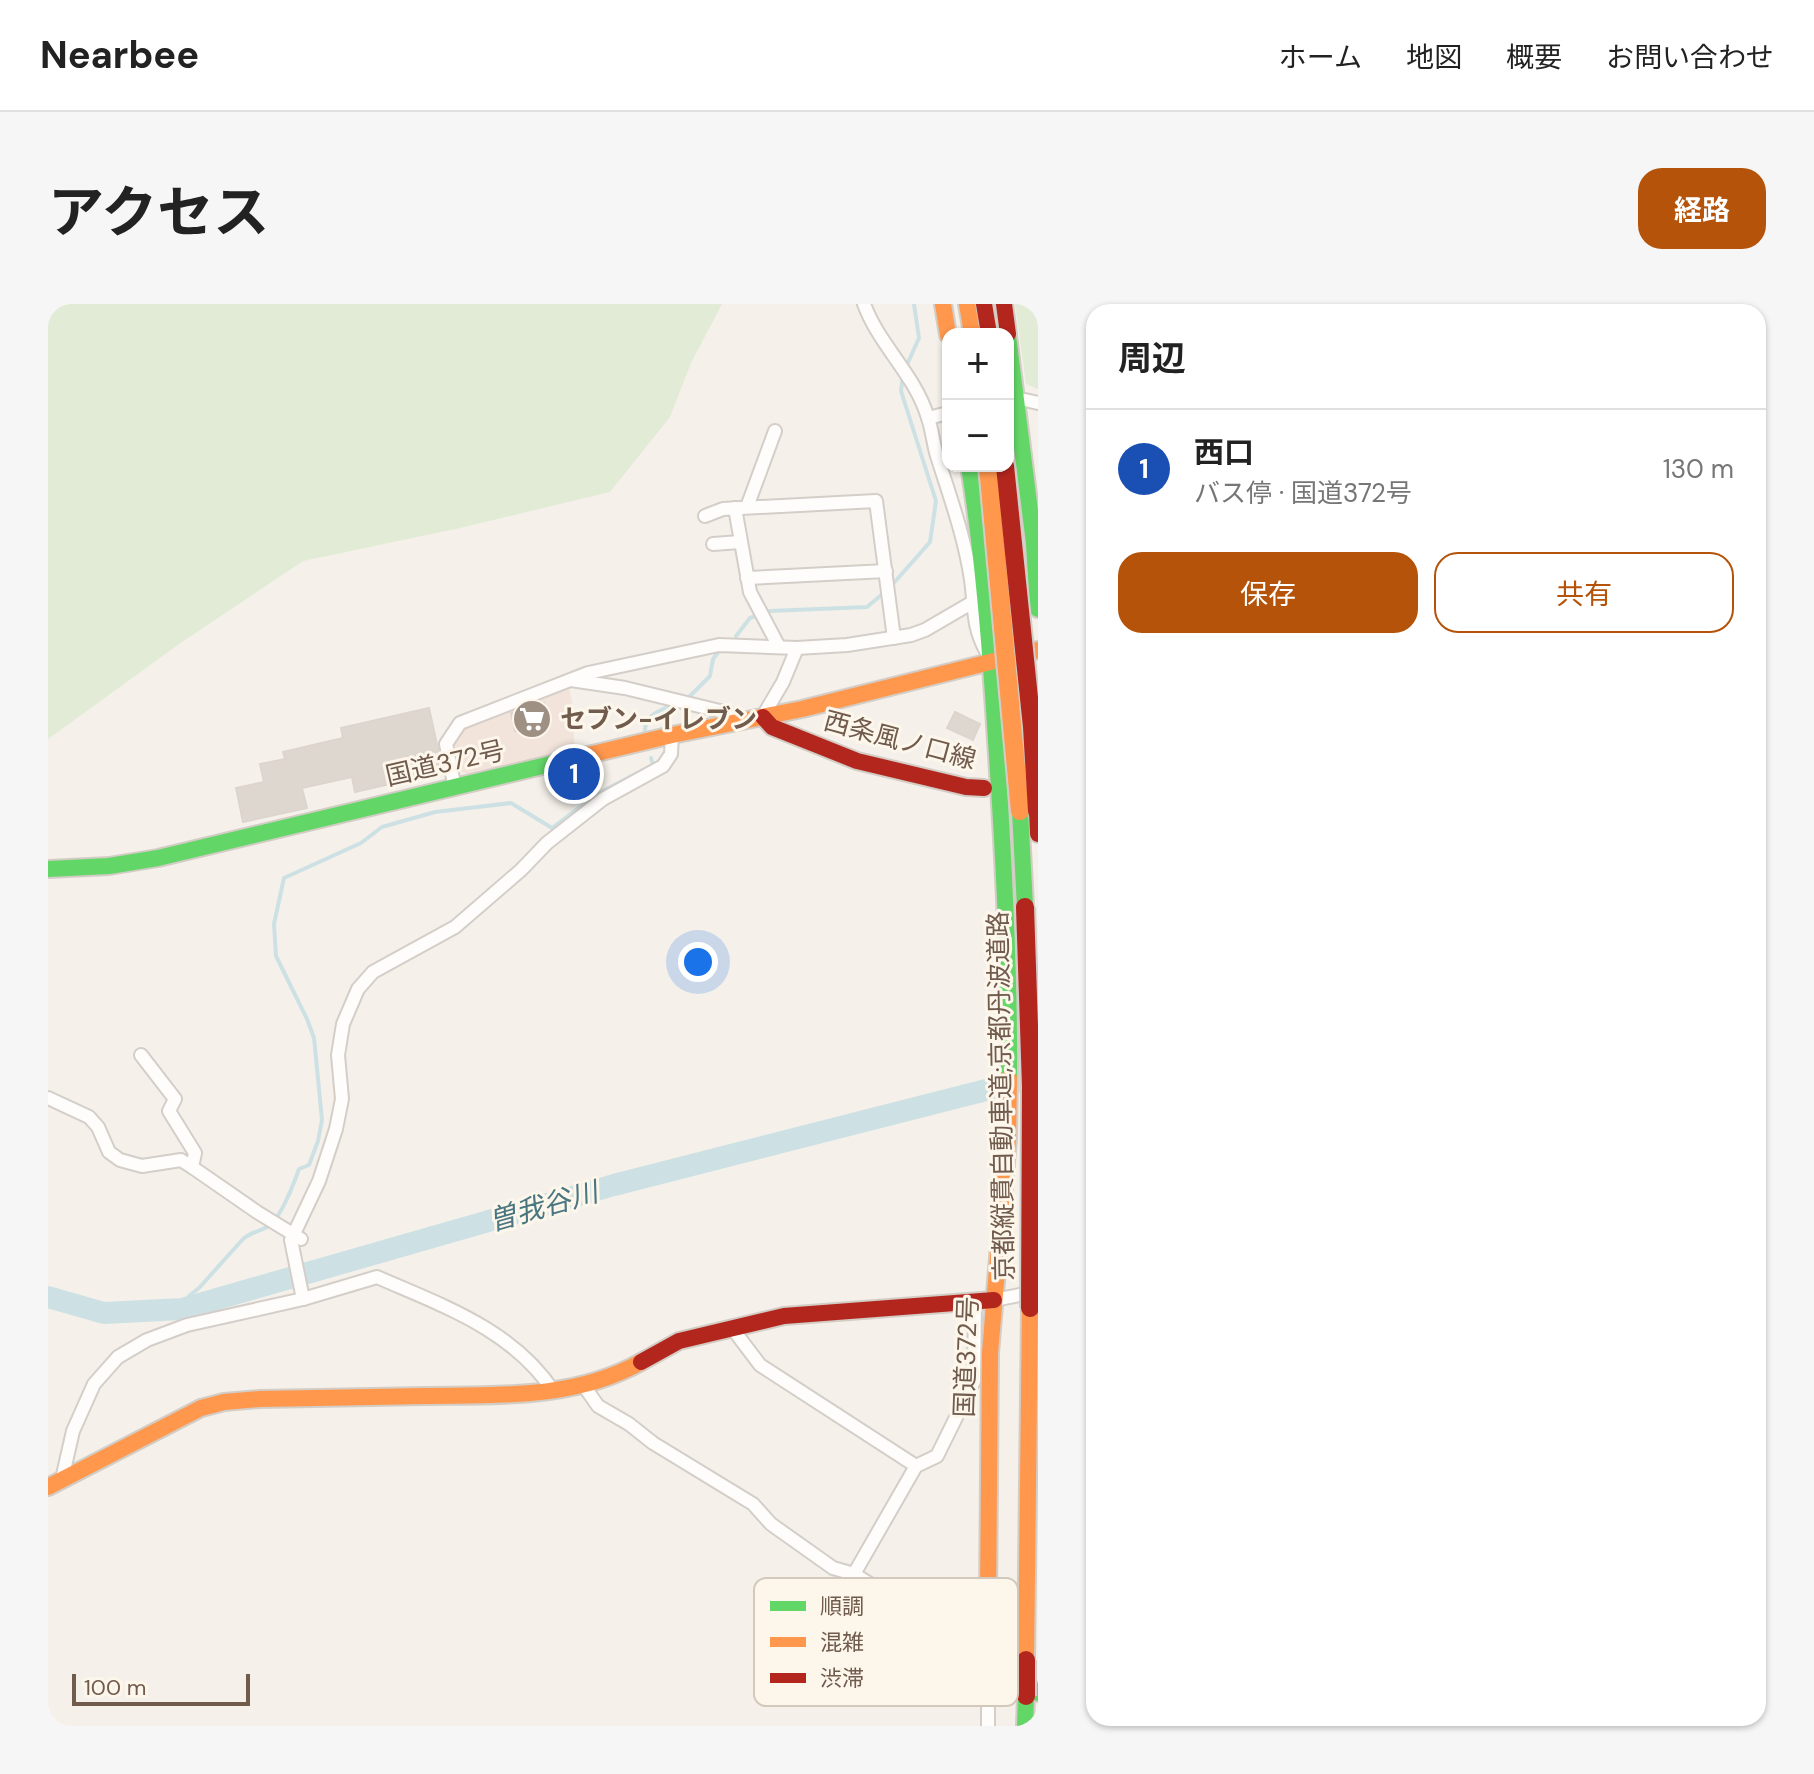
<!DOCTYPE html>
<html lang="ja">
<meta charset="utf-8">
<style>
:root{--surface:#fff;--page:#f6f6f6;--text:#222;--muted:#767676;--line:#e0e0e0;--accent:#b45309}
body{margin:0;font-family:"DM Sans","Noto Sans JP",sans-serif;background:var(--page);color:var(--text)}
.controls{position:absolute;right:24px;top:24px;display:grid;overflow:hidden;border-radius:16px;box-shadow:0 2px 6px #0004}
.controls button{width:72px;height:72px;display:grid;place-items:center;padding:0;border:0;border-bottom:2px solid var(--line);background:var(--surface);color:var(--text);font:40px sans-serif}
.scale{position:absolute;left:24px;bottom:20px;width:178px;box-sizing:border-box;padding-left:8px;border:4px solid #705b4d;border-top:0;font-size:22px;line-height:28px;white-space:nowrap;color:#705b4d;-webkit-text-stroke:6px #fdf6eb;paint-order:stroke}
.you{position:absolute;left:650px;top:658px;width:28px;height:28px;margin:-20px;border:6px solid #fff;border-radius:50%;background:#1a73e8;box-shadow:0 0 0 12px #1a73e833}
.badge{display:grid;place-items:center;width:52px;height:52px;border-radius:50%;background:var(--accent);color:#fff;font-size:26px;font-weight:700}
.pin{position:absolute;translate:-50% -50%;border:4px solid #fff;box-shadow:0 2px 8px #0006}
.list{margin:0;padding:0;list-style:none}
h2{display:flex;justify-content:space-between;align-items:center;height:104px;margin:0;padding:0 32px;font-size:34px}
h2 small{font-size:26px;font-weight:400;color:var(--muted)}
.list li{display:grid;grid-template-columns:52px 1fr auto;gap:24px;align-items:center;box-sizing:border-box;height:120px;padding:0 32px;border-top:2px solid var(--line)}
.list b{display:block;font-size:30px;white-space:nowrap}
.list p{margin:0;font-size:26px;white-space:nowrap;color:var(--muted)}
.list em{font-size:26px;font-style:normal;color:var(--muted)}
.actions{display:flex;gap:16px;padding:24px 32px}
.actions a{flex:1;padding:18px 0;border:2px solid var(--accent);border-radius:24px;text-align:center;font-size:28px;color:var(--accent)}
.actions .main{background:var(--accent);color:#fff}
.map{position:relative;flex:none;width:990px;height:1422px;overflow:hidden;border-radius:24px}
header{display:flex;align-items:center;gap:48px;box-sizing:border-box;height:112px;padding:0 40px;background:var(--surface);border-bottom:2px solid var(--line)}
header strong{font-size:38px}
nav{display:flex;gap:44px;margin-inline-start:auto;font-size:28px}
.intro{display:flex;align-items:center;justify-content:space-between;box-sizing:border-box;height:192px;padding:0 48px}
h1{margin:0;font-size:56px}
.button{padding:20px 36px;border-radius:24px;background:var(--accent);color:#fff;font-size:28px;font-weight:700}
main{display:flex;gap:48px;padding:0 48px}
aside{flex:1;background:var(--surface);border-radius:24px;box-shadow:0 2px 6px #0004}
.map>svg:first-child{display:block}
.commercial{fill:#f2e4db}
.green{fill:#e1ebd6}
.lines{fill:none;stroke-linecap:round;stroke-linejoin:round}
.stream{stroke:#cde1e4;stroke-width:4}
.river{stroke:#cde1e4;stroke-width:22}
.building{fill:#ded7d0;stroke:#ddd5cd;stroke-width:2}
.street-casing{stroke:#d4cec8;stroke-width:16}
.fast-casing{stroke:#d3cdc5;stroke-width:20}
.slow-casing{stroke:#d3cdc5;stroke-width:20}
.jam-casing{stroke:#d3cdc5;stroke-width:20}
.street{stroke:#fefdfc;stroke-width:12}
.fast{stroke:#63d668;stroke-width:16}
.slow{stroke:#ff974d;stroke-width:16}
.jam{stroke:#b3261e;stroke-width:16}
.slow-bridge-casing{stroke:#d3cdc7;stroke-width:22;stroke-linecap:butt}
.jam-bridge-casing{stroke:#d3cdc7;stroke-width:22;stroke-linecap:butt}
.slow-bridge{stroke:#ff974d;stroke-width:18}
.jam-bridge{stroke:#b3261e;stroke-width:18}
.labels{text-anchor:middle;stroke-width:6;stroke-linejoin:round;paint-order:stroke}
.poi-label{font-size:26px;font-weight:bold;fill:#705b4d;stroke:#fdf6eb;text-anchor:start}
.street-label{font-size:26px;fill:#705b4d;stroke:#fdf6eb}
.water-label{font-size:28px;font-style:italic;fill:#497681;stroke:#fdf6eb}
.key{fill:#fdf6eb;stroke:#d3c8bc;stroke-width:2}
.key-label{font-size:22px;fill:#705b4d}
</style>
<header>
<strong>Nearbee</strong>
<nav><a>ホーム</a><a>地図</a><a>概要</a><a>お問い合わせ</a></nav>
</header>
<div class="intro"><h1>アクセス</h1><a class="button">経路</a></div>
<main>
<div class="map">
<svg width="990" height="1422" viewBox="0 0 990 1422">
<rect width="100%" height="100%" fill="#f5f1ea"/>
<polygon class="commercial" points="521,385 526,406 526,446 421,471 412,467 406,438 415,425 458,406"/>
<g class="green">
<polygon points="0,0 674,0 643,59 622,113 562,188 412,224 255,257 134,338 0,435"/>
<polygon points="967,0 990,0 990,85 978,80"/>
</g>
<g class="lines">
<g class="stream">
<polyline points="858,63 871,34 866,0"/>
<polyline points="844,281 882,238 888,197 853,87 855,71"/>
<polyline points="688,332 702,314 721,307 819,303 838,287"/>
<polyline points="640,394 662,372 665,355 672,346"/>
<path d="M597,429c-1,-19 15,-22 30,-29"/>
<path d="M134,1005l7,-13 10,-8 44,-49c8,-7 15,-7 24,-12 13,-7 27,-44 32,-58l10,-4 9,-24 4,-21 -8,-82 -7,-19 -31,-63 -2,-32 10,-46 77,-35 21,-16 53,-15 76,-9 41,25 45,-34 56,-29 -2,-7"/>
</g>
<polyline class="river" points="0,993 56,1009 134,1005 566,881 977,776"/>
</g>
<g class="building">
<polygon points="496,399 501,418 467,427 463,409"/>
<polygon points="381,404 395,468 307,488 304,473 254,484 259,504 195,518 188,484 216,478 212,460 237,455 235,448 295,434 293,424"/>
<polygon points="907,408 932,420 925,436 899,424"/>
</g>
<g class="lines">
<defs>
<g id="street">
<path d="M816,0c15,41 50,70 63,111 5,13 6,28 10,41 13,41 28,82 34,124 4,27 1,46 15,71"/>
<polyline points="977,96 990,99"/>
<polyline points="880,114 900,109"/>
<polyline points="699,203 727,127"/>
<polyline points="687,204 702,288 730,341"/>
<polyline points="657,212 675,205 828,197 846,334"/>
<polyline points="665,240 692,238"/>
<polyline points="699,274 838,267"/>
<polyline points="523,376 577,384 680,409 686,419"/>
<polyline points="715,412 735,378 749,344"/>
<polyline points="407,484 398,440 412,419 540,369 671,341 749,344 799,341 863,331 877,326 925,298"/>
<polyline points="93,751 127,795 121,807 147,849 144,863 209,908 253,935"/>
<polyline points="0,794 41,813 50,823 61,848 72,856 94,862 133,856 144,863"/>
<polyline points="255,995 243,936 271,877 288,825 294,795 290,751 295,720 310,685 325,668 407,623 473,566 499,539 555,495 615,462 623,450 624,431"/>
<polyline points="946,996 987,988"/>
<polyline points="684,1024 712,1061 868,1162"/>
<polyline points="536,1082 550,1102 581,1120 605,1139 705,1200 723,1220 785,1264 806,1270 919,1340 940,1358 940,1422"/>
<path d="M14,1175l11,-48 21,-47 24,-27 29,-17 40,-15 116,-26 74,-22c66,29 135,52 177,115"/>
<polyline points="806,1270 868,1162 889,1152 926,1077 927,999"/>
</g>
<g id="fast">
<polyline points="960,32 986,239 990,305"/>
<path d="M921,162c15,96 22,193 28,290 7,107 13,215 12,322"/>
<polyline points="972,507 977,603"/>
<polyline points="0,565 61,562 110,554 507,459"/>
<polyline points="940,1298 940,1358 990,1389"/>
<polyline points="977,1422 978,1392"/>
</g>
<g id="slow">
<polyline points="895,0 900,31"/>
<polyline points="919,0 924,30"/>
<polyline points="507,459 624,431 754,405 990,346"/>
<path d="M0,1183l153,-79 23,-6 36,-3c55,-1 111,-2 166,-3 74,-1 149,3 215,-34"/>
<polyline points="940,1298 942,1049 960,835 961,774"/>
<polyline points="978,1356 982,1004"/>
</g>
<g id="jam">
<polyline points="936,0 941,30"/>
<polyline points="956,0 960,30"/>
<polyline points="715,413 724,423 809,457 918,483 936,484"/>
<polyline points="989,507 990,530"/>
<polyline points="593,1058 631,1037 736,1012 946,996"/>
</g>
</defs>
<use href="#street" class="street-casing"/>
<use href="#fast" class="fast-casing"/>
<use href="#slow" class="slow-casing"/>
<use href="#jam" class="jam-casing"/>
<use href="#street" class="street"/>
<use href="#fast" class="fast"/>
<use href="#slow" class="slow"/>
<use href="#jam" class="jam"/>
<defs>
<polyline id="slow-bridge" points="940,162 972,507"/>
<g id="jam-bridge">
<polyline points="957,162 984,423 989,507"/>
<polyline points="977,603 983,782 982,1004"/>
<polyline points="978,1356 978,1392"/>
</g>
</defs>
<use href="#slow-bridge" class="slow-bridge-casing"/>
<use href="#jam-bridge" class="jam-bridge-casing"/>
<use href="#slow-bridge" class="slow-bridge"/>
<use href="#jam-bridge" class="jam-bridge"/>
</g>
<defs>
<symbol id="supermarket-disc" viewBox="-11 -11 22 22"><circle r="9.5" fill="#9f9084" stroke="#fdf6eb"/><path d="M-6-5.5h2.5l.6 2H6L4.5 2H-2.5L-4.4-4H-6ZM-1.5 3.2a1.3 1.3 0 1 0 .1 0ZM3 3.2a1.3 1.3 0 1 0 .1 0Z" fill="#fff"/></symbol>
</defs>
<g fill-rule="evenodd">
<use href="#supermarket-disc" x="462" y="393" width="44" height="44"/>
</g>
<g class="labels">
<g class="poi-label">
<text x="512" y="424">セブン-イレブン</text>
</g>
<g class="street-label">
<text transform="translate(852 436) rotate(15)" y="9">西条風ノ口線</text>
<text transform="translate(397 459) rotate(-13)" y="9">国道372号</text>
<text transform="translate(953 792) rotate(-91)" y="9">京都縦貫自動車道;京都丹波道路</text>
<text transform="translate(918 1053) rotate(-88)" y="9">国道372号</text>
</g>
<g class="water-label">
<text transform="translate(495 902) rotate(-16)" y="10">曽我谷川</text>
</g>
</g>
<rect x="706" y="1274" width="264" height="128" rx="12" class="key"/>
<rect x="722" y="1297" width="36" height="10" fill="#63d668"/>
<rect x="722" y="1333" width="36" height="10" fill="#ff974d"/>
<rect x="722" y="1369" width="36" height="10" fill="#b3261e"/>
<g class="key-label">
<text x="772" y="1310">順調</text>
<text x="772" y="1346">混雑</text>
<text x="772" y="1382">渋滞</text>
</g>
</svg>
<div class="controls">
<button>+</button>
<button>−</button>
</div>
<div class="scale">100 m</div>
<div class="you"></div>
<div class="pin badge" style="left:526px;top:470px;background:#1a4fb4">1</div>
</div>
<aside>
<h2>周辺<small></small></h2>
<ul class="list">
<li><span class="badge" style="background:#1a4fb4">1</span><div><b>西口</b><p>バス停 · 国道372号</p></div><em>130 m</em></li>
</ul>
<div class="actions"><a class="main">保存</a><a>共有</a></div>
</aside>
</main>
